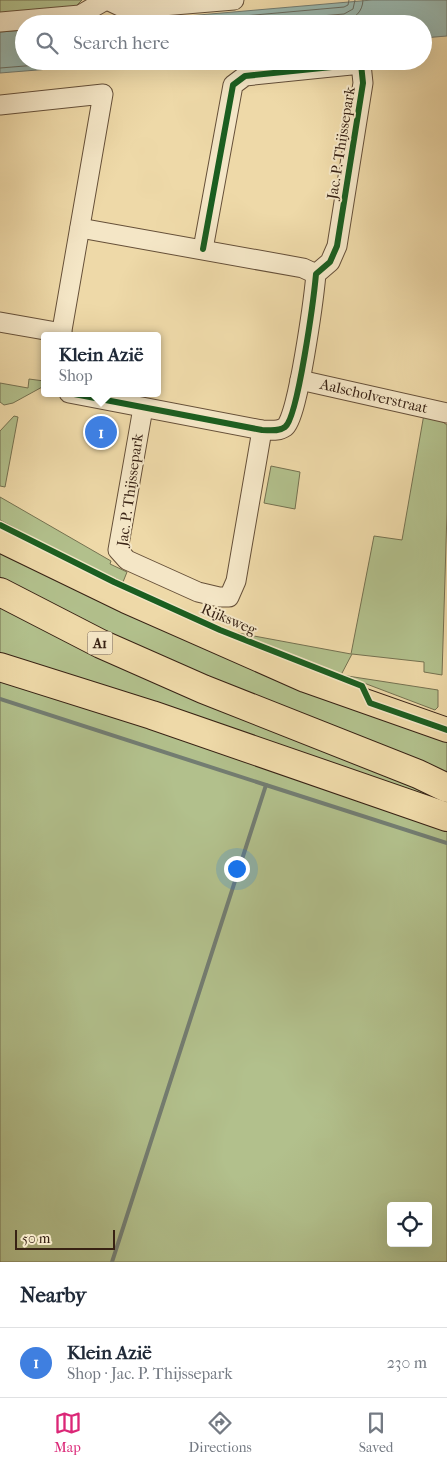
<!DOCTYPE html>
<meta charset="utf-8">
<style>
:root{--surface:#fff;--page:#f6f6f7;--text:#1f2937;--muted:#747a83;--line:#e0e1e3;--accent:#db2777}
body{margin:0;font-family:"IM FELL French Canon",serif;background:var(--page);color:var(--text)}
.controls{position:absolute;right:15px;bottom:15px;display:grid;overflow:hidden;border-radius:5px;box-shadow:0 5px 20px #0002}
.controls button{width:45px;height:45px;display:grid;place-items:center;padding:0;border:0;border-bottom:1px solid var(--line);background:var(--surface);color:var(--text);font:25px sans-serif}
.scale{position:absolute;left:15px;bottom:12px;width:100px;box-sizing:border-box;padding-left:5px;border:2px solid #382214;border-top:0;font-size:14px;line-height:18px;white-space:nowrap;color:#382214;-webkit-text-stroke:4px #f4e6c6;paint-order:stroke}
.you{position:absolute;left:236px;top:868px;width:18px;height:18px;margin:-12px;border:4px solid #fff;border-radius:50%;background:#1a73e8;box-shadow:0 0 0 8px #1a73e833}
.badge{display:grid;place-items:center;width:32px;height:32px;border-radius:50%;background:var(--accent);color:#fff;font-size:16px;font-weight:700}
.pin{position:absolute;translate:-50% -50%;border:2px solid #fff;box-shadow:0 1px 5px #0006}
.popup{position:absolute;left:41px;top:332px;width:120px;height:65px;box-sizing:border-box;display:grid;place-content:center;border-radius:5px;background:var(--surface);filter:drop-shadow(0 1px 4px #0005);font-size:16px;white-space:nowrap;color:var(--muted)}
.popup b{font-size:19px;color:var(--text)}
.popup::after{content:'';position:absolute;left:50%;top:100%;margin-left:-10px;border:10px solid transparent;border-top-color:var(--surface)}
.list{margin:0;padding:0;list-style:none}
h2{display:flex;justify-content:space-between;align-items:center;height:65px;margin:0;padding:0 20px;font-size:21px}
h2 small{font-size:16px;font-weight:400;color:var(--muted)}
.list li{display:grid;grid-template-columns:32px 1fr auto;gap:15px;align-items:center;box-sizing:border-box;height:70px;padding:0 20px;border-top:1px solid var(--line)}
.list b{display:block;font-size:19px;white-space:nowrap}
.list p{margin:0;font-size:16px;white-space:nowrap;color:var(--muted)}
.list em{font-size:16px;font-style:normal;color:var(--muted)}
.icon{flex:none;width:28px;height:28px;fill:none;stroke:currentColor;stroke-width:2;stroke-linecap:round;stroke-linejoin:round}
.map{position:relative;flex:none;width:447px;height:1262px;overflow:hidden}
.search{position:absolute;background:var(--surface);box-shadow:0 5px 20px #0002;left:15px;right:15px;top:15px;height:55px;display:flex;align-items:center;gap:12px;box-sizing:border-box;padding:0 18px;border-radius:28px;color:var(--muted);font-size:19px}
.sheet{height:135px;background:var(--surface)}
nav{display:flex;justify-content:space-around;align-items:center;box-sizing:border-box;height:70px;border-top:1px solid var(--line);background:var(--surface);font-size:14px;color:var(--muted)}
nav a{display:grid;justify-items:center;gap:2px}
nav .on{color:var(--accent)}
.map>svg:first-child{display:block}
.green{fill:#b2c08c;stroke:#757150;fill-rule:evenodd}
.water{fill:#9bb9b0;stroke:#737d72}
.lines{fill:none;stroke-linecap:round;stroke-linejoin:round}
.shore{stroke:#6a6e62;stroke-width:1}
.stream{stroke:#737d72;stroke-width:4}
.minor-casing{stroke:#665039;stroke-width:21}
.major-casing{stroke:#382214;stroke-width:26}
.highway-casing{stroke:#382214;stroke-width:30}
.minor{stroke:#f4e6c6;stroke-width:19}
.major{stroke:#eed9a8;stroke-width:24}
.highway{stroke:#eed9a8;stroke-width:28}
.cycleway-casing{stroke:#f4e6c6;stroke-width:9}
.cycleway{stroke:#1b5e20;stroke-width:6}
.labels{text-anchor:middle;stroke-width:4;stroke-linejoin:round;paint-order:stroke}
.shield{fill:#f4e6c6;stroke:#705d49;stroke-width:1}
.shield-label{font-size:14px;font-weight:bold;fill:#382214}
.street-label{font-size:15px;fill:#382214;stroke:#f4e6c6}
</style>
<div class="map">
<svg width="447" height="1262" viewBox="0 0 447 1262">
<rect width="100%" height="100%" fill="#eed9a8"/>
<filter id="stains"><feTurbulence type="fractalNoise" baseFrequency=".004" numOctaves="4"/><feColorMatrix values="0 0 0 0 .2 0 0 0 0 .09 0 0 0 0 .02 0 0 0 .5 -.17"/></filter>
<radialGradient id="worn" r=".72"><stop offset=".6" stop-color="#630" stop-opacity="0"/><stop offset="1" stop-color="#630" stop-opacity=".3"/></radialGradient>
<g class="green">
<polygon points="0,0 82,0 75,7 0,15"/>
<polygon points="29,379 44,381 44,386 13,403 4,405 0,402 0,383 28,388"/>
<polygon points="424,414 440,420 447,425 447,512 442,675 424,672 424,662 352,654 341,675 438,690 438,707 435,710 227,631 351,654 374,536 402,540"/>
<polygon points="14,416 18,417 5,487 0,486 0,431"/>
<polygon points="271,466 300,472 295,509 264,503"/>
<polygon points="0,497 111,561 110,564 127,572 123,582 57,551 0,520"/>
<polygon points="0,549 447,737 447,782 104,632 0,577"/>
<polygon points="0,597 447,791 447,814 0,655"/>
<path d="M0,672l447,151v439h-447zM391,1206h37v37h-37z"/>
</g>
<g class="water">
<polygon points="372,0 447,0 447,36 423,38 423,24 95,24"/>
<polygon points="24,30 24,61 149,61 0,73 0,32"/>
</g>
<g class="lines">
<g class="shore">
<polyline points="154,24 344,7 348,5 349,0"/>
<polyline points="227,24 344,14 353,9 355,0"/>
<path d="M315,24c18,-2 47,1 48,-24"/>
<polyline points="0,68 87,61"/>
</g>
<g class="stream">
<polyline points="0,699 266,785"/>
<polyline points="112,1262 266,785 447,843"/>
</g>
<defs>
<g id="minor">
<polyline points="107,0 126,9 234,0"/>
<polyline points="0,22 80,15 106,0"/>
<polyline points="0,105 103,94 61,336"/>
<polyline points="80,228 303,268 316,274"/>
<polyline points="0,322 62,333"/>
<polyline points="300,380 447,413"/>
<path d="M69,393l193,37c8,0 16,2 23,-3 13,-9 29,-131 31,-153l14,-12 7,-16 26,-163 -2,-19 -116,12 -12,9 -30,164"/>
<polyline points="143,408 118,550 127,560 198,592 219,597 229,597 236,581 262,430"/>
</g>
<polyline id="major" points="0,540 126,601 305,680 447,730"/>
<g id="highway">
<polyline points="0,592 101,644 203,689 418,774 447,788"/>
<polyline points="0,667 152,715 447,817"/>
</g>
</defs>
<use href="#minor" class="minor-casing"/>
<use href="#major" class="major-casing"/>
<use href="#highway" class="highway-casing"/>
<use href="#minor" class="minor"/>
<use href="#major" class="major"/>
<use href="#highway" class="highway"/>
<defs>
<g id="cycleway">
<path d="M69,393l193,37c8,0 16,2 23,-3 13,-9 29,-131 31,-153l14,-12 7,-16 26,-163 -2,-19 -116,12 -12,9 -30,164"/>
<polyline points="0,525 114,582 220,630 362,686 370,703 447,730"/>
</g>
</defs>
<use href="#cycleway" class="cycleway-casing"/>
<use href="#cycleway" class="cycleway"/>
</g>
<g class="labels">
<rect class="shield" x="87.5" y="631.5" width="25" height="23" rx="4"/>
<g class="shield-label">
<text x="100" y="648">A1</text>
</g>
<g class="street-label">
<text transform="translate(341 143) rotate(-81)" y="5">Jac. P. Thijssepark</text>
<text transform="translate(374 396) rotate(13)" y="5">Aalscholverstraat</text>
<text transform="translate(130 490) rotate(-82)" y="5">Jac. P. Thijssepark</text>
<text transform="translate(229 619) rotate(23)" y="5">Rijksweg</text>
</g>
</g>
<rect width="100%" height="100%" filter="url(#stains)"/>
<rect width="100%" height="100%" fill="url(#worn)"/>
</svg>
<div class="controls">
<button><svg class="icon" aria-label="locate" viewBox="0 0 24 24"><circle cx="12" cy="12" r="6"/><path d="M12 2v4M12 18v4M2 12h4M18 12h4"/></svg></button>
</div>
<div class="scale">50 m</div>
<div class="you"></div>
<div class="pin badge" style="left:101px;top:432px;background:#3f7fe0">1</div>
<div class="popup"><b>Klein Azië</b>Shop</div>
<div class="search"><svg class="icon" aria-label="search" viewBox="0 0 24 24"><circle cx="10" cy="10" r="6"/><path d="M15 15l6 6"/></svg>Search here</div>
</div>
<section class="sheet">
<h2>Nearby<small></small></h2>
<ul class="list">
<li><span class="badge" style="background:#3f7fe0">1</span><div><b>Klein Azië</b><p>Shop · Jac. P. Thijssepark</p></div><em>230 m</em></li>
</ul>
</section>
<nav>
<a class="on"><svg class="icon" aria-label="map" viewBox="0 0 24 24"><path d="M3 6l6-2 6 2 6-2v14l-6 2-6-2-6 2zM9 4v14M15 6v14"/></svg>Map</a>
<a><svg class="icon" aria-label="directions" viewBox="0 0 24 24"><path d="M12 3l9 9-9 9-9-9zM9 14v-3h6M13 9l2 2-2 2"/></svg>Directions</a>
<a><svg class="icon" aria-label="saved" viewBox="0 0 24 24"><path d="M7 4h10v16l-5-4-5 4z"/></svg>Saved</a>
</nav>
